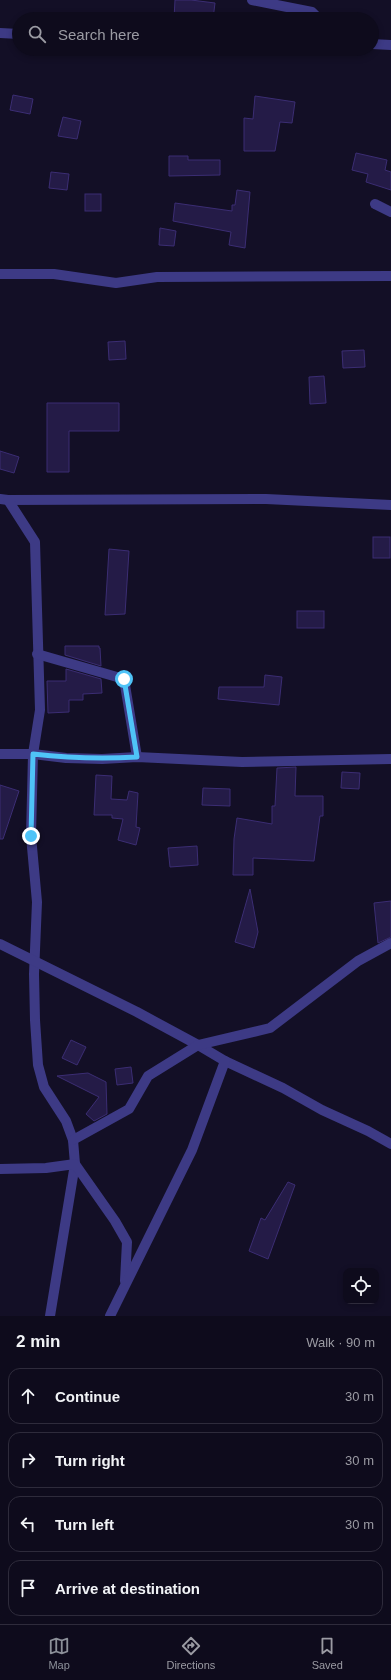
<!DOCTYPE html>
<meta charset="utf-8">
<style>
:root{--surface:#0e0b1c;--page:#171425;--text:#f1f3f6;--muted:#9b9ba3;--line:#2e2b3b;--accent:#8c9099}
body{margin:0;font-family:Helvetica,sans-serif;background:var(--page);color:var(--text)}
.controls{position:absolute;right:12px;bottom:12px;display:grid;overflow:hidden;border-radius:8px;box-shadow:0 2px 6px #0003}
.controls button{width:36px;height:36px;display:grid;place-items:center;padding:0;border:0;border-bottom:1px solid var(--line);background:var(--surface);color:var(--text);font:20px sans-serif}
.stop{position:absolute;width:12px;height:12px;margin:-9px;border:3px solid #4fc3f7;border-radius:50%;background:#fff}
.stop.end{background:#4fc3f7;border-color:#fff;box-shadow:0 1px 4px #0008}
.list{margin:0;padding:0;list-style:none}
h2{display:flex;justify-content:space-between;align-items:center;height:52px;margin:0;padding:0 16px;font-size:17px}
h2 small{font-size:13px;font-weight:400;color:var(--muted)}
.list li{display:grid;grid-template-columns:26px 1fr auto;gap:12px;align-items:center;box-sizing:border-box;height:56px;margin:0 8px 8px;padding:0 8px;border:1px solid var(--line);border-radius:12px}
.list b{display:block;font-size:15px;white-space:nowrap}
.list em{font-size:13px;font-style:normal;color:var(--muted)}
.icon{flex:none;width:22px;height:22px;fill:none;stroke:currentColor;stroke-width:2;stroke-linecap:round;stroke-linejoin:round}
.map{position:relative;flex:none;width:391px;height:1316px;overflow:hidden}
.search{position:absolute;background:var(--surface);box-shadow:0 2px 6px #0003;left:12px;right:12px;top:12px;height:44px;display:flex;align-items:center;gap:10px;box-sizing:border-box;padding:0 14px;border-radius:22px;color:var(--muted);font-size:15px}
.sheet{height:308px;background:var(--surface)}
nav{display:flex;justify-content:space-around;align-items:center;box-sizing:border-box;height:56px;border-top:1px solid var(--line);background:var(--surface);font-size:11px;color:var(--muted)}
nav a{display:grid;justify-items:center;gap:2px}
nav .on{color:var(--accent)}
.map>svg:first-child{display:block}
.building{fill:#241b47;stroke:#3b2d73}
.lines{fill:none;stroke-linecap:round;stroke-linejoin:round}
.minor{stroke:#3d3a85;stroke-width:10}
.route{stroke:#4fc3f7;stroke-width:5}
</style>
<div class="map">
<svg width="391" height="1316" viewBox="0 0 391 1316">
<rect width="100%" height="100%" fill="#130f26"/>
<g class="building">
<polygon points="175,0 191,0 215,3 213,19 174,19"/>
<polygon points="13,95 33,99 30,114 10,110"/>
<polygon points="255,96 295,102 292,123 280,122 275,151 244,151 244,118 253,119"/>
<polygon points="63,117 81,121 77,139 58,136"/>
<polygon points="356,153 387,160 385,170 391,172 391,190 366,182 368,174 352,170"/>
<polygon points="169,156 188,156 188,160 220,160 220,175 169,176"/>
<polygon points="51,172 69,174 67,190 49,188"/>
<polygon points="237,190 250,192 245,248 229,245 231,232 173,221 175,203 232,211 232,205 235,205"/>
<rect x="85" y="194" width="16" height="17"/>
<polygon points="160,228 176,231 174,246 159,245"/>
<polygon points="125,341 126,359 109,360 108,342"/>
<polygon points="364,350 365,367 343,368 342,351"/>
<polygon points="324,376 326,403 310,404 309,377"/>
<polygon points="47,403 119,403 119,431 69,431 69,472 47,472"/>
<polygon points="0,451 19,457 14,473 0,469"/>
<rect x="373" y="537" width="17" height="21"/>
<polygon points="109,549 129,551 125,614 105,615"/>
<rect x="297" y="611" width="27" height="17"/>
<polygon points="65,646 99,646 99,648 100,648 101,666 65,655"/>
<polygon points="66,669 101,679 102,693 83,694 83,700 69,700 69,712 48,713 47,681 66,681"/>
<polygon points="265,675 282,677 279,705 218,699 219,687 264,687"/>
<polygon points="296,767 295,796 323,796 323,816 320,816 314,861 253,858 253,875 233,875 234,839 237,818 272,824 272,806 275,806 277,768"/>
<polygon points="342,772 360,773 359,789 341,788"/>
<polygon points="96,775 112,776 111,799 127,800 129,791 138,793 136,827 140,828 136,845 118,840 123,819 112,818 112,815 94,815"/>
<polygon points="0,785 19,791 3,839 0,839"/>
<polygon points="203,788 230,789 230,806 202,805"/>
<polygon points="197,846 198,865 170,867 168,848"/>
<polygon points="250,889 258,932 254,948 235,942"/>
<polygon points="391,901 391,937 378,943 374,903"/>
<polygon points="71,1040 86,1047 77,1065 62,1058"/>
<polygon points="131,1067 133,1083 117,1085 115,1069"/>
<polygon points="88,1073 106,1082 107,1114 94,1121 86,1114 99,1097 57,1076"/>
<polygon points="288,1182 295,1185 268,1259 249,1251 261,1218 265,1220"/>
</g>
<g class="lines">
<g class="minor">
<polyline points="252,0 312,12 319,19"/>
<polyline points="0,33 19,34"/>
<polyline points="372,44 391,45"/>
<polyline points="375,204 391,212"/>
<polyline points="0,274 54,274 116,283 157,277 391,276"/>
<polyline points="0,499 8,500 266,499 391,505"/>
<polyline points="8,500 35,542 40,710 33,754 31,836 37,902 34,974 35,1020 38,1065 44,1087 66,1121 73,1140 75,1164 50,1316"/>
<polyline points="37,654 124,679 137,757"/>
<polyline points="0,754 33,754 66,758 102,759 137,757 242,762 391,759"/>
<polyline points="0,944 137,1012 198,1045 225,1061 283,1088 322,1110 368,1131 391,1144"/>
<polyline points="73,1140 129,1109 148,1076 198,1045 270,1028 358,961 391,943"/>
<polyline points="0,1169 46,1168 75,1164 115,1221 127,1242 125,1281"/>
<polyline points="110,1316 192,1150 225,1061"/>
</g>
</g>
<g class="lines">
<path class="route" d="M31,836l2,-82c35,4 69,5 104,3l-13,-78"/>
</g>
</svg>
<div class="controls">
<button><svg class="icon" aria-label="locate" viewBox="0 0 24 24"><circle cx="12" cy="12" r="6"/><path d="M12 2v4M12 18v4M2 12h4M18 12h4"/></svg></button>
</div>
<div class="stop" style="left:124px;top:679px"></div>
<div class="stop end" style="left:31px;top:836px"></div>
<div class="search"><svg class="icon" aria-label="search" viewBox="0 0 24 24"><circle cx="10" cy="10" r="6"/><path d="M15 15l6 6"/></svg>Search here</div>
</div>
<section class="sheet">
<h2>2 min<small>Walk · 90 m</small></h2>
<ul class="list">
<li><svg class="icon" aria-label="ahead" viewBox="0 0 24 24"><path d="M12 20V5M6 11l6-6 6 6"/></svg><div><b>Continue</b></div><em>30 m</em></li>
<li><svg class="icon" aria-label="right" viewBox="0 0 24 24"><path d="M7 20v-9h11M14 6l5 5-5 5"/></svg><div><b>Turn right</b></div><em>30 m</em></li>
<li><svg class="icon" aria-label="left" viewBox="0 0 24 24"><path d="M17 20v-9H6M10 6l-5 5 5 5"/></svg><div><b>Turn left</b></div><em>30 m</em></li>
<li><svg class="icon" aria-label="arrive" viewBox="0 0 24 24"><path d="M6 21V4h12l-3 4 3 4H6"/></svg><div><b>Arrive at destination</b></div></li>
</ul>
</section>
<nav>
<a class="on"><svg class="icon" aria-label="map" viewBox="0 0 24 24"><path d="M3 6l6-2 6 2 6-2v14l-6 2-6-2-6 2zM9 4v14M15 6v14"/></svg>Map</a>
<a><svg class="icon" aria-label="directions" viewBox="0 0 24 24"><path d="M12 3l9 9-9 9-9-9zM9 14v-3h6M13 9l2 2-2 2"/></svg>Directions</a>
<a><svg class="icon" aria-label="saved" viewBox="0 0 24 24"><path d="M7 4h10v16l-5-4-5 4z"/></svg>Saved</a>
</nav>
